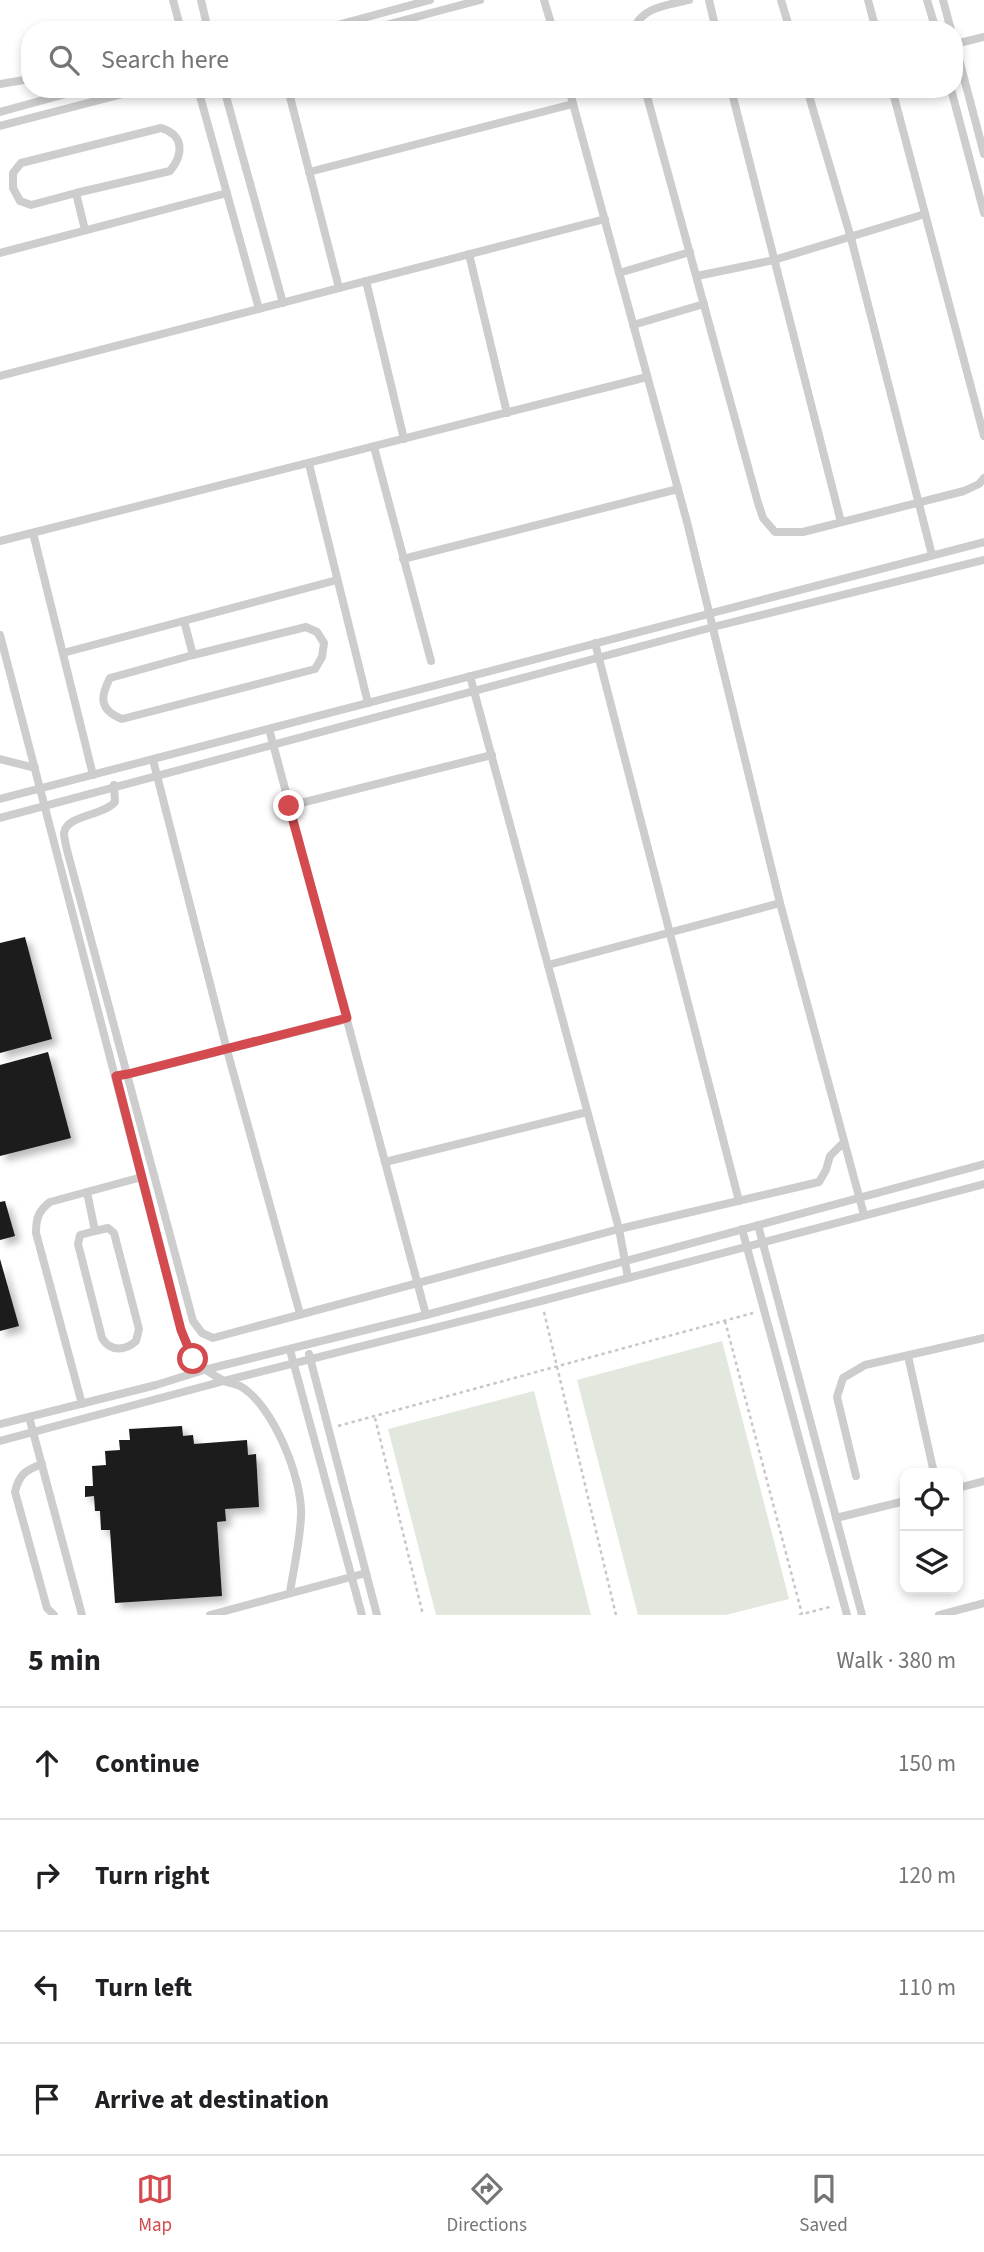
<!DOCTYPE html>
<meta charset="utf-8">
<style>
:root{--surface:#fff;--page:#f2f2f2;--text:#202124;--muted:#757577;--line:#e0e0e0;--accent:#d34b4e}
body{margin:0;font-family:"Source Sans 3",sans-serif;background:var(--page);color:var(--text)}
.controls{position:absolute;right:21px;bottom:21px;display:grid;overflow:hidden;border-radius:14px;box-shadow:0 4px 10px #0003}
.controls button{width:63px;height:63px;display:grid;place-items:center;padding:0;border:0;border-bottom:2px solid var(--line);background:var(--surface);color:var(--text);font:35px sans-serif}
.stop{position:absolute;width:21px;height:21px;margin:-16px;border:5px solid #d34b4e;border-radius:50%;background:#fff}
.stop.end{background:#d34b4e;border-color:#fff;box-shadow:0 2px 7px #0008}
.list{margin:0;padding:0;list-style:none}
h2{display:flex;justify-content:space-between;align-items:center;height:91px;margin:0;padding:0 28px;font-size:30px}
h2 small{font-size:23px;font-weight:400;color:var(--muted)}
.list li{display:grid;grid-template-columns:46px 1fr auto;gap:21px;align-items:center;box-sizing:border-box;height:112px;padding:0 28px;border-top:2px solid var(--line)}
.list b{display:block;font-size:26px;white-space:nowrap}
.list em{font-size:23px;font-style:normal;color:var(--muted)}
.icon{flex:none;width:38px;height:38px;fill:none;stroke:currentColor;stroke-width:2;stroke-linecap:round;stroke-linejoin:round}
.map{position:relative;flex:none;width:984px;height:1615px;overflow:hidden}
.search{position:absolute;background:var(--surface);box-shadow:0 4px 10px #0003;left:21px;right:21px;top:21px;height:77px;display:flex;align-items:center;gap:18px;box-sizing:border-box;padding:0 24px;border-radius:28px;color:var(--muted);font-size:26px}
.sheet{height:539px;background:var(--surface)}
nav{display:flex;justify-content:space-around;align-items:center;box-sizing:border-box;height:98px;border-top:2px solid var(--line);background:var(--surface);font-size:19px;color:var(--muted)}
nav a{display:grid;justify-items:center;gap:4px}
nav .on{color:var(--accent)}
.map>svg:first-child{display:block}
.green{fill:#e2e8dd}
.building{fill:#1a1a1a;filter:url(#shadow)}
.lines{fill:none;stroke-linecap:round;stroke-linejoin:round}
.path{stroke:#c7c7c7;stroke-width:2.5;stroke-dasharray:3.5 3.5;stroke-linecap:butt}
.service{stroke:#cdcdcd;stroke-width:8}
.route{stroke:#d34b4e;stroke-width:9}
</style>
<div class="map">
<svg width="984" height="1615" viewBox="0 0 984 1615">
<defs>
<filter id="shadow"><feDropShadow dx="5.5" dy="5.5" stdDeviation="3.5" flood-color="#0004"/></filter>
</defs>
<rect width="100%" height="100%" fill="#fff"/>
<g class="green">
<polygon points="722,1341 789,1599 726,1615 638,1615 577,1380"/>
<polygon points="534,1391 591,1615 436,1615 388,1429"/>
</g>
<g class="building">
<polygon points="25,937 52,1039 0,1053 0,943"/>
<polygon points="48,1052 71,1138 0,1156 0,1065"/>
<polygon points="5,1201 15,1236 0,1240 0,1202"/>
<polygon points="0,1259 19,1326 0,1331"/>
<polygon points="182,1426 183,1436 193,1435 194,1444 247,1440 248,1455 256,1454 259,1507 225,1509 226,1521 217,1522 222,1596 115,1603 110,1530 101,1530 100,1511 95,1511 94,1496 85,1497 85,1486 93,1486 92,1466 106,1465 105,1451 120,1450 119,1440 130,1440 129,1429"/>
</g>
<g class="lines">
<g class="path">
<polyline points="544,1312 616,1615"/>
<polyline points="725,1321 802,1614"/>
<polyline points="375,1418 423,1615"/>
<polyline points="338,1426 753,1313"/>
<polyline points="799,1615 833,1606"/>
</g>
<g class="service">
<polyline points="173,0 181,30"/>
<polyline points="201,0 208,30"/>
<polyline points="544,0 553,30"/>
<polyline points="709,0 716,30"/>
<polyline points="781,0 790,30"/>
<polyline points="868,0 876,30"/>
<polyline points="927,0 936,30"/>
<polyline points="943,0 951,30"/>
<polyline points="319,30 430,0"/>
<polyline points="367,30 480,0"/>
<path d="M633,30c10,-24 33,-24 56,-30"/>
<polyline points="954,40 984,154"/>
<polyline points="955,44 984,37"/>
<polyline points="0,84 30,79"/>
<polyline points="198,89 259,309"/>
<polyline points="224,89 283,303"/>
<polyline points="288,89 339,288"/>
<polyline points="569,89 687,522 780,903 864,1215"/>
<polyline points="645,89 758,503 763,518 775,532 803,532 964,491 979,484 984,478"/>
<polyline points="731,89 841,522"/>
<polyline points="807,89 851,238 932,555"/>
<polyline points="892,89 984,436"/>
<polyline points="951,89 984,213"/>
<polyline points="0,112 84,89"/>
<polyline points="0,126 142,89"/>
<polyline points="309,172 573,104"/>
<path d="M76,193l94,-22c14,-17 14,-36 -9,-43l-140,35 -8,10v15l7,13 11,4 45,-12 9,37"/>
<polyline points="0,253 227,193"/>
<polyline points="469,254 507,413"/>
<polyline points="619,273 690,252"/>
<polyline points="697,276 774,260 925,214"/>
<polyline points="366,281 404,439"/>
<polyline points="633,325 704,304"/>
<polyline points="0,376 605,219"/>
<polyline points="374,447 431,661"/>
<polyline points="309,464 368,703"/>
<polyline points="33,533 93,775"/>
<polyline points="0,541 647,377"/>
<polyline points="403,559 678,489"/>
<path d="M184,621l9,34 113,-28 11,5 7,11 -2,14 -7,12 -193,50c-23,-9 -22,-22 -12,-41l83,-23"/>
<path d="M0,635l181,695c10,29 17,37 43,51l317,-80 443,-117"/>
<polyline points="595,643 739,1201"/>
<polyline points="63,653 337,580"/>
<polyline points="470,676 619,1229 628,1278"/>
<polyline points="269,729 426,1315"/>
<polyline points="0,759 35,768"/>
<polyline points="153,760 227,1050 300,1314"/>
<path d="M114,785l1,17c-12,14 -49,13 -51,31 0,5 2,12 3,17l126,471 9,12 11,5 406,-109 200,-47 7,-12 4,-14 13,-13"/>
<polyline points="0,799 984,542"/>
<polyline points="289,806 492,755"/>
<polyline points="0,818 713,627 984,560"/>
<polyline points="548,965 780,903"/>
<polyline points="126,1075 347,1019"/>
<polyline points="385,1162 587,1112"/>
<path d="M87,1192l8,39 -15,4 -2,9 24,94c8,14 23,13 34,3l3,-12 -25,-96 -6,-5 -13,3"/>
<polyline points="758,1225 862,1615"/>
<polyline points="742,1229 847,1615"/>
<polyline points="290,1350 362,1615"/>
<polyline points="309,1354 377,1615"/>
<polyline points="908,1356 934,1473"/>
<path d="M82,1404l-46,-171c0,-14 2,-22 14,-31l92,-25"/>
<polyline points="29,1417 82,1615"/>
<polyline points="0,1424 156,1385 204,1370 426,1315 984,1164"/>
<path d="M0,1441l224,-60c5,2 11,3 16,5 33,18 63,94 61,130 -1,25 -7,51 -11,76"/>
<path d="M42,1464c-16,6 -23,10 -27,28l32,116 7,7"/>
<polyline points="856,1476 837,1397 843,1378 865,1365 984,1338"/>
<polyline points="958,1488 984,1481"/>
<polyline points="836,1518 905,1501"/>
<polyline points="210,1615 366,1573"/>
<polyline points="939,1615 984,1603"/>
</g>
</g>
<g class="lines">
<polyline class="route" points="193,1359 181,1330 116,1076 128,1074 347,1018 289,806"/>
</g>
</svg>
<div class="controls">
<button><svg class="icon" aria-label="locate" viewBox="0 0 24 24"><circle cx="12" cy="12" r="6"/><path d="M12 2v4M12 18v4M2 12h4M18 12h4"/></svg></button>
<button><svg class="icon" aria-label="layers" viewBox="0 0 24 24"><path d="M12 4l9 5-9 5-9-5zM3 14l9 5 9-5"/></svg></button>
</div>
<div class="stop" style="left:193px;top:1359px"></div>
<div class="stop end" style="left:289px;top:806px"></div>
<div class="search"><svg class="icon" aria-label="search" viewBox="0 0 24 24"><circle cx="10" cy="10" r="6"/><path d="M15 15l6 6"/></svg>Search here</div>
</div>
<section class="sheet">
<h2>5 min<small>Walk · 380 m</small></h2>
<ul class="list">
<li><svg class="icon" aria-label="ahead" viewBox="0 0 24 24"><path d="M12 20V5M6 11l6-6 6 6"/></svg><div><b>Continue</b></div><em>150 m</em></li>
<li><svg class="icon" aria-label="right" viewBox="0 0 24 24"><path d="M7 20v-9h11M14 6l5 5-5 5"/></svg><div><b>Turn right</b></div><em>120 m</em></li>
<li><svg class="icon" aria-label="left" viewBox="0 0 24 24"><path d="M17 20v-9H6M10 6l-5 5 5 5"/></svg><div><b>Turn left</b></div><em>110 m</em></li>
<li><svg class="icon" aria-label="arrive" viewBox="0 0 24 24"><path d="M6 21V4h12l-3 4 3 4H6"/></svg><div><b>Arrive at destination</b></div></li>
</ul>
</section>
<nav>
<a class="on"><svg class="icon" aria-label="map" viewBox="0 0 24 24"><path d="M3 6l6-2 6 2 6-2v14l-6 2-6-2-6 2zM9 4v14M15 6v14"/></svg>Map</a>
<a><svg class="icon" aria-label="directions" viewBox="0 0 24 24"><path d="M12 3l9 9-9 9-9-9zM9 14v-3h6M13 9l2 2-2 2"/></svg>Directions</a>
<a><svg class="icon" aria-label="saved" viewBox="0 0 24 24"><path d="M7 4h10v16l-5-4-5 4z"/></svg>Saved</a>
</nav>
